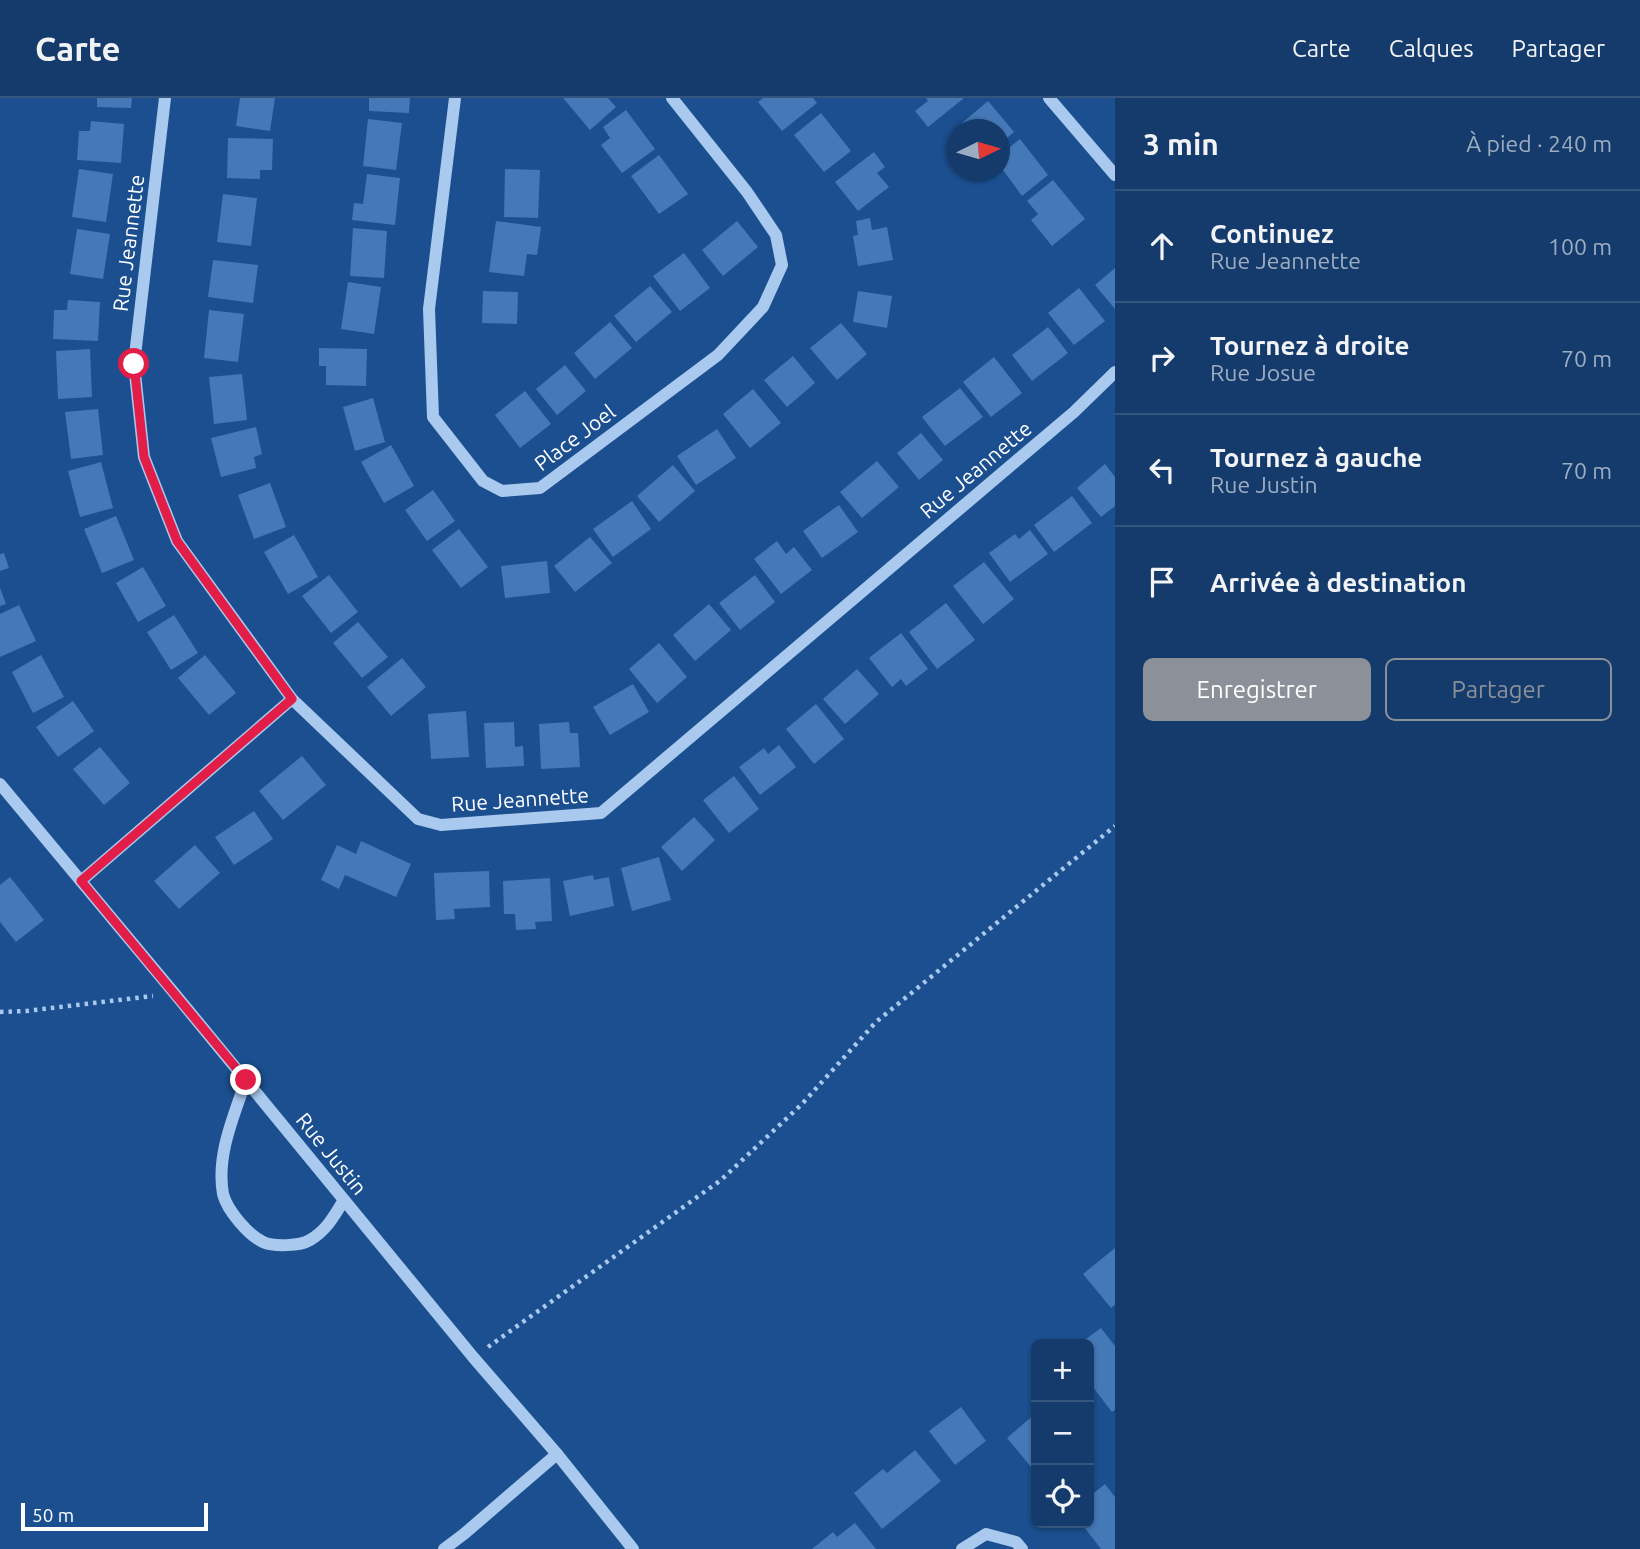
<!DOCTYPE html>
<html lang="fr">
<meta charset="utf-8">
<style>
:root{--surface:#143b6b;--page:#1d4271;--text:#f1f3f6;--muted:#9dadc1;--line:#33557e;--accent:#8c9099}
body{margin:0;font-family:Ubuntu,sans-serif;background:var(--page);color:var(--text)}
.controls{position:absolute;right:21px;bottom:21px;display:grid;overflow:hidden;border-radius:10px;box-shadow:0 2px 5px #0004}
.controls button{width:63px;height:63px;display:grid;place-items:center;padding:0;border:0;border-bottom:2px solid var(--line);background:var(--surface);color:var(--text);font:35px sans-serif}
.compass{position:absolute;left:947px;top:21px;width:63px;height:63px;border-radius:50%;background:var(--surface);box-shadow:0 2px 5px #0004;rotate:85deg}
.scale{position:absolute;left:21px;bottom:18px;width:187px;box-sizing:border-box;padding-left:7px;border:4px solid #fff;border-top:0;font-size:19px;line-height:24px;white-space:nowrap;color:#fff;-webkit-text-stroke:5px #1b4f8f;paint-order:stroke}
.stop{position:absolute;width:21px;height:21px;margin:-16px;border:5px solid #e11d48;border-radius:50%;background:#fff}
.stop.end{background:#e11d48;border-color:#fff;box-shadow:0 2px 7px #0008}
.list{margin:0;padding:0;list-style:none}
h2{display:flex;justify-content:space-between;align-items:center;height:91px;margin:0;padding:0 28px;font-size:30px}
h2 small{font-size:23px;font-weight:400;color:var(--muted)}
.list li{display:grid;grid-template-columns:46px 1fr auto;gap:21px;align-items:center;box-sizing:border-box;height:112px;padding:0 28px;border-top:2px solid var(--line)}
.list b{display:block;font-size:26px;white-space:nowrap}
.list p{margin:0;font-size:23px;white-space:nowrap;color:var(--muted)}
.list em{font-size:23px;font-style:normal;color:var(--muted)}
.actions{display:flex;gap:14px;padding:21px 28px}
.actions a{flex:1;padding:16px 0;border:2px solid var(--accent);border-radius:10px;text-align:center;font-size:24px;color:var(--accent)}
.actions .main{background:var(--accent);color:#fff}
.icon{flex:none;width:38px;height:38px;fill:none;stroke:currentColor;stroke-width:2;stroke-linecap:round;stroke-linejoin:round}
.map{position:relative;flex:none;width:1115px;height:1451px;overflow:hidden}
header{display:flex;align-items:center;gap:42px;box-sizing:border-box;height:98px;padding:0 35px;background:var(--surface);border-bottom:2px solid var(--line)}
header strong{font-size:33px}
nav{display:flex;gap:38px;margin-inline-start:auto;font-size:24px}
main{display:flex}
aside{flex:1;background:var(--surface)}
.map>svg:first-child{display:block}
.building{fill:#4478b7}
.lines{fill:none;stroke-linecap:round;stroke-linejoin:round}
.path{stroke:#a9c9ee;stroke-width:4.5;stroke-dasharray:3.5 5;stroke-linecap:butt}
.minor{stroke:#a9c9ee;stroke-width:12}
.route{stroke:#e11d48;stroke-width:9}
.labels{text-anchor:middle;stroke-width:5;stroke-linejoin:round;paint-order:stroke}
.street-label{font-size:21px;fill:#fff;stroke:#1b4f8f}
</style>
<header>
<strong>Carte</strong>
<nav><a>Carte</a><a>Calques</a><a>Partager</a></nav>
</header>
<main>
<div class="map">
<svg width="1115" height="1451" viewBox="0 0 1115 1451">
<rect width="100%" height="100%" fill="#1b4f8f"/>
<g class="building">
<polygon points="97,0 132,0 131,10 97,9"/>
<polygon points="240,0 275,0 270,33 236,28"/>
<polygon points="369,0 410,0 409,15 369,13"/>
<polygon points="563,0 608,0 616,9 590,32"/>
<polygon points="763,0 813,0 817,5 782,33 758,4"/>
<polygon points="926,0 964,0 928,29 915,13 928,3"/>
<polygon points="988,3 1014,34 1000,46 1000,32 967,32 962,25"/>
<polygon points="626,12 655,51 622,75 601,47 610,40 603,29"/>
<polygon points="821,15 851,53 824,74 794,37"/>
<polygon points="368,21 402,25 396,72 363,68"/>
<polygon points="91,23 124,26 121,65 77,62 79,33 90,33"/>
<polygon points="228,40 273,41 272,72 260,72 260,81 227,80"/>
<polygon points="1020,41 1048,77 1022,98 1000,68 1000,57"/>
<polygon points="874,54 885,69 877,75 889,89 858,113 835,84"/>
<polygon points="659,57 688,96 659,116 631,78"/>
<polygon points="79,71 113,76 106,124 72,119"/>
<polygon points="505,71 540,72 538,120 504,119"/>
<polygon points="367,76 400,80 395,127 352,122 354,105 363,106"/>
<polygon points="1053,82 1085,121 1052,148 1031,122 1038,116 1027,103"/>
<polygon points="223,96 257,100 251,148 217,144"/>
<polygon points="870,120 872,132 887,129 893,162 858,168 853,138 858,137 856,123"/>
<polygon points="496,123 541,129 537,157 527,156 524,178 489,174"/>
<polygon points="737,123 758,149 723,178 702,152"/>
<polygon points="353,130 387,133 384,180 350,178"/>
<polygon points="77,131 110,136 103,181 70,176"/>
<polygon points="684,155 710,190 680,213 653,178"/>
<polygon points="213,162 258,167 253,205 208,199"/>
<polygon points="1115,170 1115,211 1095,187"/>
<polygon points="348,184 381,189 374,236 341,231"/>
<polygon points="650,188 672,214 636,244 614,218"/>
<polygon points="1079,190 1105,223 1074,247 1048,215"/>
<polygon points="483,193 518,194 517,226 482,225"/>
<polygon points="858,193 892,198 887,230 853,224"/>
<polygon points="68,202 100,204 98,243 53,241 54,212 67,212"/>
<polygon points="209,212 244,216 238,264 204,260"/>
<polygon points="610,224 632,250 595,281 574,255"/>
<polygon points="841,225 867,256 837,282 810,250"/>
<polygon points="1048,229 1068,255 1032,283 1012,257"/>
<polygon points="319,250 367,251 366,288 326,287 326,268 319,268"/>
<polygon points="90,251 92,299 58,301 56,253"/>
<polygon points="793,258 815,285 787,309 764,282"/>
<polygon points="994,259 1022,295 991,319 963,284"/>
<polygon points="565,267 586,293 557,317 536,291"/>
<polygon points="242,276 247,322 214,326 209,279"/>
<polygon points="960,290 983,319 945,348 922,319"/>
<polygon points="753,291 781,325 750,350 723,316"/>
<polygon points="525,293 551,326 520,350 495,317"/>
<polygon points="373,300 385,344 355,353 343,309"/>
<polygon points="98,311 103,357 71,361 65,314"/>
<polygon points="256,329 262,356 254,359 256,370 221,379 211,340"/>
<polygon points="717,331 736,360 696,387 677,358"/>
<polygon points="921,335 943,362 919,382 897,355"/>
<polygon points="391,347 414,388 384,405 361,364"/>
<polygon points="877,363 899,389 862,420 840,394"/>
<polygon points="101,364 113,410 80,419 68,373"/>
<polygon points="1105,366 1115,379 1115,408 1101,419 1077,390"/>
<polygon points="673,367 695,393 659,424 637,398"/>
<polygon points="270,385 286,429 254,441 238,397"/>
<polygon points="433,392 455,423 427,443 405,412"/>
<polygon points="1072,398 1092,425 1054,454 1034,427"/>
<polygon points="632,403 651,431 613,459 593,431"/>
<polygon points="839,407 858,434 822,460 803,433"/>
<polygon points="116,418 134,462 102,475 84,431"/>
<polygon points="459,431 488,469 461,490 432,452"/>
<polygon points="1030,432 1048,456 1010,484 989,455 1015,436 1019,441"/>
<polygon points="294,437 318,479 288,496 264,454"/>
<polygon points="590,439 612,465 575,494 554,468"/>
<polygon points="777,443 786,456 794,449 812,472 781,496 754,461"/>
<polygon points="4,455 9,470 0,473 0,456"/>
<polygon points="547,463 550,495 505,500 501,468"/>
<polygon points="984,464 1014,501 983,526 953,488"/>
<polygon points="143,469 166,508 138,524 116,485"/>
<polygon points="329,477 358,514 331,535 302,498"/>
<polygon points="755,477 775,504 740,532 719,505"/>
<polygon points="0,490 6,506 0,508"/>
<polygon points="946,505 975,542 937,571 909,534"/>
<polygon points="709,506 731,532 695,563 673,537"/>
<polygon points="19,507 36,543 0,559 0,516"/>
<polygon points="174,517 198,555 171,572 147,534"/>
<polygon points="358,524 388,559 362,580 333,545"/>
<polygon points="901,535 928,571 906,588 901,581 892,589 869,560"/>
<polygon points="659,545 687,579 657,605 629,571"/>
<polygon points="41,557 64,599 33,615 12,574"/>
<polygon points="205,557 236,595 209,617 178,580"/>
<polygon points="402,560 426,589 391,618 367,589"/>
<polygon points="857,571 879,596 845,626 823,601"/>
<polygon points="633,586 649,614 610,637 593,609"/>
<polygon points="73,603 94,633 58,659 36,629"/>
<polygon points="816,606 844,641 814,666 786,631"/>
<polygon points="466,613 469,659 431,661 428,616"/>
<polygon points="514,624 515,649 523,648 524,668 486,670 484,625"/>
<polygon points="569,624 570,635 578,635 580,669 541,671 539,626"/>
<polygon points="779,647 796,669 760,697 739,669 764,650 768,656"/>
<polygon points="100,649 130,685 104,707 73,671"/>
<polygon points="302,658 326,687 283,722 259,693"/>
<polygon points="734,678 759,711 729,735 703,702"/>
<polygon points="254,713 273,741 234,767 215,739"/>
<polygon points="694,719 715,742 682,773 661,749"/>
<polygon points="361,743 411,766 396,799 345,777 339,791 321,782 337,747 356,756"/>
<polygon points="195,747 220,775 179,811 154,783"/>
<polygon points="659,759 671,802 632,813 621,770"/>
<polygon points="489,773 490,809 454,811 455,821 436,822 434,775"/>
<polygon points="593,777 594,782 609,779 614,808 570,818 563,783"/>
<polygon points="10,779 44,822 16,844 0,824 0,787"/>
<polygon points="550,780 552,823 535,824 536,831 516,832 515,816 504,816 503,783"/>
<polygon points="1115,1150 1115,1207 1111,1210 1083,1176"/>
<polygon points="1101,1230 1115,1248 1115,1312 1112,1314 1089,1284 1089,1246 1079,1246"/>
<polygon points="961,1309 986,1343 955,1367 929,1333"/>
<polygon points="1036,1315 1036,1375 1007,1340"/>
<polygon points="915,1352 941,1383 882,1431 854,1395 883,1371 887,1375"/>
<polygon points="1105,1386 1115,1399 1115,1451 1101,1451 1081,1425 1089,1425 1089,1399"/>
<polygon points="855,1425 876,1451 812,1451 833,1434 837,1439"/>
</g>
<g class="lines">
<g class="path">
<polyline points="0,914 26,913 153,898"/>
<polyline points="488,1249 721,1082 802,1006 876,924 1115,728"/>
</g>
<g class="minor">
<polyline points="165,0 134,266 144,359 177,443 292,601 418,721 441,727 601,715 1074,314 1115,274"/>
<polyline points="455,0 429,211 433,319 483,383 502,393 540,390 718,257 763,209 782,167 776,137 747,94 672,0"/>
<polyline points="1049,0 1115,77"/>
<polyline points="0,686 175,896 473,1259 557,1356 633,1451"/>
<polyline points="81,783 292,601"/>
<path d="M246,982c-12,36 -30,75 -23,114 4,16 25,41 40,48 11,5 37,4 47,-2 17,-10 24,-24 34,-40"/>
<polyline points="444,1451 464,1436 557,1356"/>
<polyline points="962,1451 986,1436 1016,1444 1022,1451"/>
</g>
</g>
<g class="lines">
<polyline class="route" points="134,266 144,359 177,443 292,601 81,783 246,982"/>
</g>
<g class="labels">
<g class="street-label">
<text transform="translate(129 145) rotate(-83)" y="7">Rue Jeannette</text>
<text transform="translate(575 340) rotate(-37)" y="7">Place Joel</text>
<text transform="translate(976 372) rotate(-40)" y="7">Rue Jeannette</text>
<text transform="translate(520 702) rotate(-4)" y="7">Rue Jeannette</text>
<text transform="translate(331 1056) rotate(51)" y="7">Rue Justin</text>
</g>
</g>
</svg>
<div class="controls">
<button>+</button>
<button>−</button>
<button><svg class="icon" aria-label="locate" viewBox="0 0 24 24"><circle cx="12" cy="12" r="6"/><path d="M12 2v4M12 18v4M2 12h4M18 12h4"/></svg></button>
</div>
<svg class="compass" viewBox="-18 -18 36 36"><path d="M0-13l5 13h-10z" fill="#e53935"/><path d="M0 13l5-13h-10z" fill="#9dadc1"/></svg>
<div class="scale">50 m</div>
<div class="stop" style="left:134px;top:266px"></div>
<div class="stop end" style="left:246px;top:982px"></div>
</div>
<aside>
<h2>3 min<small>À pied · 240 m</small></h2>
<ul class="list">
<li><svg class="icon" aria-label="ahead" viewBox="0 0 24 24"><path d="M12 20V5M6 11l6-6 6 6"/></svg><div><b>Continuez</b><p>Rue Jeannette</p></div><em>100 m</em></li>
<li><svg class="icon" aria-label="right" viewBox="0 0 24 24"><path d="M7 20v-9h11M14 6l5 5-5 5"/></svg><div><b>Tournez à droite</b><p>Rue Josue</p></div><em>70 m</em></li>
<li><svg class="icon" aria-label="left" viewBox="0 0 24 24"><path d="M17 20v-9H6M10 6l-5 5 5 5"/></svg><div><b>Tournez à gauche</b><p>Rue Justin</p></div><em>70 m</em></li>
<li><svg class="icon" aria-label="arrive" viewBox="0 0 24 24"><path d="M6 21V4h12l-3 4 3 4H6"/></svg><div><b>Arrivée à destination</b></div></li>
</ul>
<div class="actions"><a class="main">Enregistrer</a><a>Partager</a></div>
</aside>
</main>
